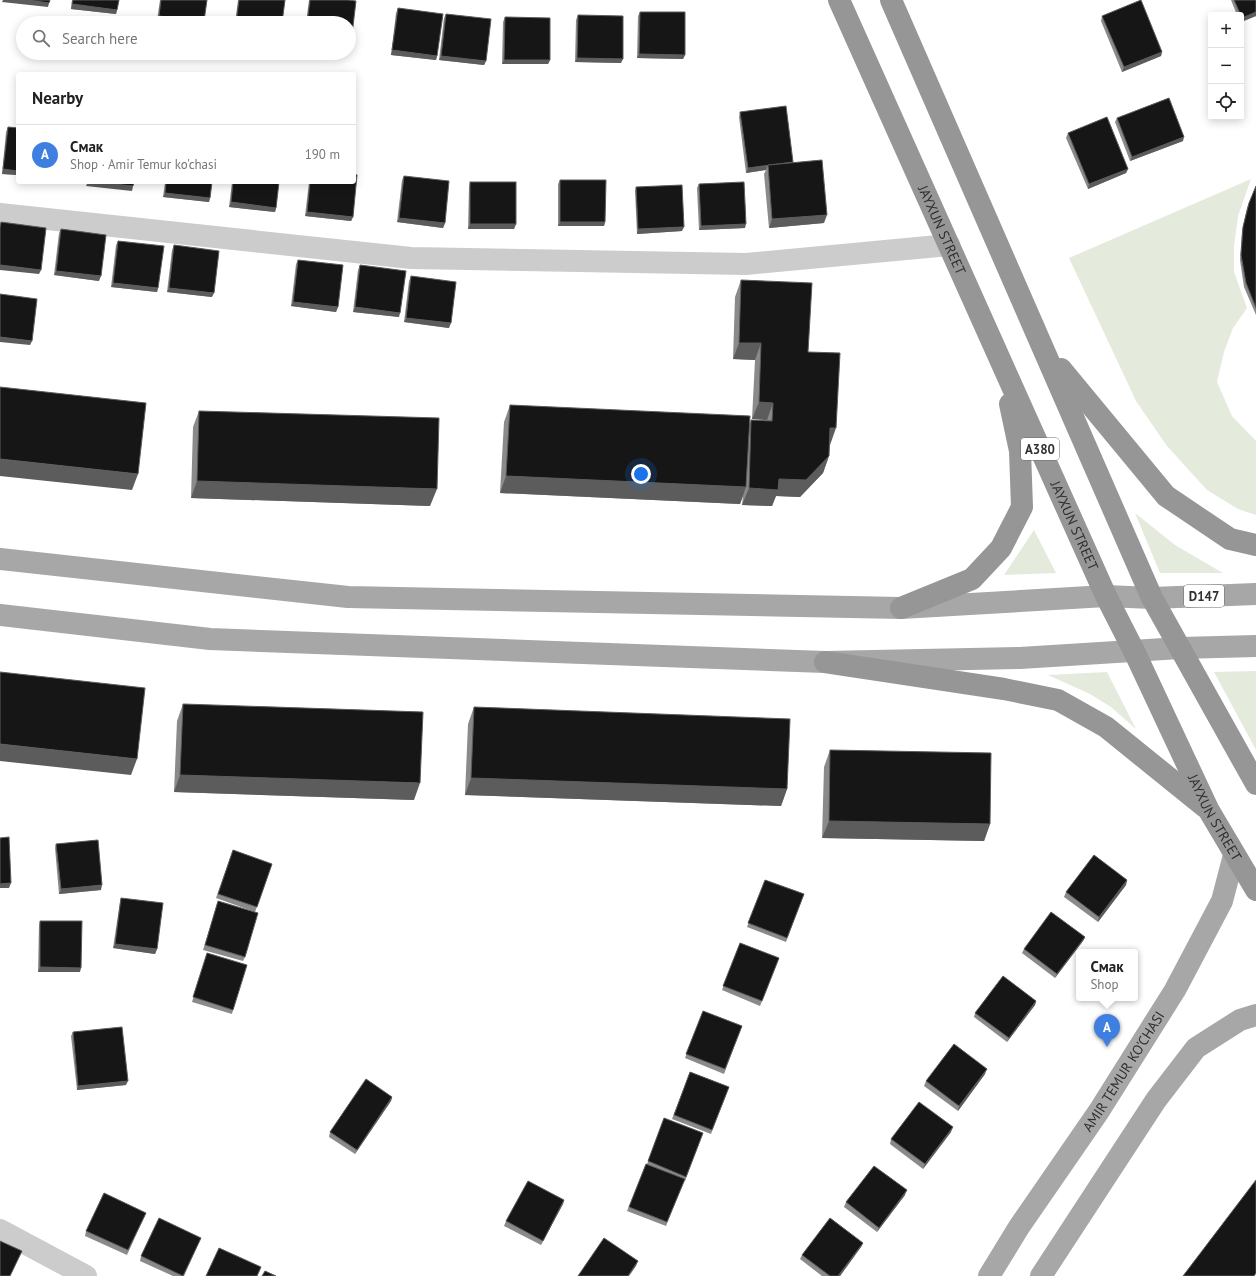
<!DOCTYPE html>
<meta charset="utf-8">
<style>
:root{--surface:#fff;--page:#f2f2f2;--text:#222;--muted:#767676;--line:#e0e0e0;--accent:#111827}
body{margin:0;font-family:"PT Sans",sans-serif;background:var(--page);color:var(--text)}
.controls{position:absolute;right:12px;top:12px;display:grid;overflow:hidden;border-radius:4px;box-shadow:0 2px 10px #0003}
.controls button{width:36px;height:36px;display:grid;place-items:center;padding:0;border:0;border-bottom:1px solid var(--line);background:var(--surface);color:var(--text);font:20px sans-serif}
.you{position:absolute;left:641px;top:474px;width:14px;height:14px;margin:-10px;border:3px solid #fff;border-radius:50%;background:#1a73e8;box-shadow:0 0 0 6px #1a73e833}
.badge{display:grid;place-items:center;width:26px;height:26px;border-radius:50%;background:var(--accent);color:#fff;font-size:13px;font-weight:700}
.pin{position:absolute;translate:-50% -33px;filter:drop-shadow(0 1px 2px #0008)}
.pin::after{content:'';position:absolute;top:21px;width:14px;height:12px;background:inherit;clip-path:polygon(0 0,100% 0,50% 100%)}
.popup{position:absolute;left:1076px;top:949px;width:62px;height:52px;box-sizing:border-box;display:grid;place-content:center;border-radius:4px;background:var(--surface);filter:drop-shadow(0 1px 3px #0005);font-size:13px;white-space:nowrap;color:var(--muted)}
.popup b{font-size:15px;color:var(--text)}
.popup::after{content:'';position:absolute;left:50%;top:100%;margin-left:-8px;border:8px solid transparent;border-top-color:var(--surface)}
.list{margin:0;padding:0;list-style:none}
h2{display:flex;justify-content:space-between;align-items:center;height:52px;margin:0;padding:0 16px;font-size:17px}
h2 small{font-size:13px;font-weight:400;color:var(--muted)}
.list li{display:grid;grid-template-columns:26px 1fr auto;gap:12px;align-items:center;box-sizing:border-box;height:60px;padding:0 16px;border-top:1px solid var(--line)}
.list b{display:block;font-size:15px;white-space:nowrap}
.list p{margin:0;font-size:13px;white-space:nowrap;color:var(--muted)}
.list em{font-size:13px;font-style:normal;color:var(--muted)}
.icon{flex:none;width:22px;height:22px;fill:none;stroke:currentColor;stroke-width:2;stroke-linecap:round;stroke-linejoin:round}
.map{position:relative;flex:none;width:1256px;height:1276px;overflow:hidden}
.search{position:absolute;background:var(--surface);box-shadow:0 2px 10px #0003;left:16px;top:16px;width:340px;height:44px;display:flex;align-items:center;gap:10px;box-sizing:border-box;padding:0 14px;border-radius:22px;color:var(--muted);font-size:15px}
.panel{position:absolute;background:var(--surface);box-shadow:0 2px 10px #0003;left:16px;top:72px;width:340px;height:112px;border-radius:4px}
.map>svg:first-child{display:block}
.green{fill:#e4ebdd}
.lines{fill:none;stroke-linecap:round;stroke-linejoin:round}
.minor{stroke:#ccc;stroke-width:22}
.major{stroke:#a7a7a7;stroke-width:22}
.highway{stroke:#969696;stroke-width:22}
.wall{fill:#8a8a8a}
.shaded-wall{fill:#5c5c5c}
.building{fill:#161616;stroke:#5c5c5c}
.labels{text-anchor:middle;stroke-width:4;stroke-linejoin:round;paint-order:stroke}
.shield{fill:#fff;stroke:#6d6d6d;stroke-width:1}
.shield-label{font-size:13px;font-weight:bold;fill:#2f2f2f}
.street-label{font-size:14px;fill:#2f2f2f;stroke:#fff}
</style>
<div class="map">
<svg width="1256" height="1276" viewBox="0 0 1256 1276">
<rect width="100%" height="100%" fill="#fff"/>
<g class="green">
<polygon points="1251,179 1238,216 1234,246 1234,272 1247,308 1233,328 1224,352 1217,382 1232,416 1256,441 1256,515 1238,509 1207,490 1167,446 1136,401 1069,258"/>
<polygon points="1135,513 1175,545 1223,573 1160,573"/>
<polygon points="1034,530 1056,573 1004,575"/>
<polygon points="1256,671 1256,750 1214,672"/>
<polygon points="1107,672 1136,729 1111,707 1090,694 1048,675"/>
</g>
<g class="lines">
<g class="minor">
<polyline points="0,214 411,258 746,264 949,245"/>
<polyline points="0,1230 86,1276"/>
</g>
<g class="major">
<polyline points="0,559 348,597 901,608 1106,596 1152,598 1256,594"/>
<polyline points="0,615 210,639 825,662 1020,658 1180,648 1256,646"/>
<path id="s1" d="M989,1276l30,-49 80,-116 76,-121 47,-89 12,-46"/>
<polyline points="1041,1276 1156,1100 1196,1048 1240,1020 1256,1015"/>
</g>
<g class="highway">
<path id="s2" d="M839,0l267,596 28,55 74,158 48,81"/>
<polyline points="891,0 1152,598 1256,784"/>
<polyline points="1061,369 1166,496 1230,539 1256,545"/>
<polyline points="901,608 972,579 1001,548 1022,507 1020,451 1010,404"/>
<polyline points="825,662 1004,689 1058,700 1106,727 1205,807"/>
</g>
</g>
<g class="wall">
<polygon points="72,0 119,0 116,14 71,9"/>
<polygon points="160,0 207,0 203,23 184,23 157,20"/>
<polygon points="238,0 285,0 282,23 235,23"/>
<polygon points="309,0 348,0 351,43 349,48 349,23 306,23"/>
<polygon points="1231,0 1256,0 1256,16 1241,22 1241,15 1237,15"/>
<polygon points="398,8 437,56 436,60 391,55 396,13"/>
<polygon points="640,12 685,55 683,59 637,58 638,16"/>
<polygon points="446,14 486,61 484,65 439,60 444,18"/>
<polygon points="578,15 621,63 575,62 576,20"/>
<polygon points="1102,16 1162,52 1161,56 1122,72 1101,21"/>
<polygon points="505,17 550,60 548,64 502,64 503,22"/>
<polygon points="740,112 793,162 793,163 824,223 769,228 764,174 766,170 746,173 739,117"/>
<polygon points="1117,118 1183,141 1130,161 1115,122"/>
<polygon points="8,127 18,128 18,175 2,174 6,132"/>
<polygon points="1068,133 1128,169 1126,173 1088,189 1066,138"/>
<polygon points="404,176 445,223 443,228 397,222 402,180"/>
<polygon points="560,180 605,222 604,226 558,226 558,184"/>
<polygon points="165,182 212,182 209,202 163,197"/>
<polygon points="232,182 279,182 276,208 275,212 229,207"/>
<polygon points="309,182 354,182 353,217 351,221 305,216"/>
<polygon points="470,182 516,224 514,229 468,229 469,187"/>
<polygon points="699,184 745,228 699,230 697,188"/>
<polygon points="1256,186 1256,315 1244,287 1240,260 1242,231 1247,208"/>
<polygon points="636,187 682,231 637,234 635,191"/>
<polygon points="61,229 99,281 54,275 59,233"/>
<polygon points="118,241 158,288 157,292 111,287 116,245"/>
<polygon points="174,245 212,297 167,292 172,250"/>
<polygon points="298,260 338,307 336,312 291,306 296,264"/>
<polygon points="360,265 399,317 353,312 358,270"/>
<polygon points="411,276 449,328 404,322 409,281"/>
<polygon points="741,280 808,352 830,445 829,445 829,456 823,473 800,497 776,496 772,506 742,505 743,496 740,504 500,493 504,422 510,405 749,426 751,420 767,421 767,420 752,419 755,360 733,359 735,297"/>
<polygon points="199,411 430,506 191,498 193,427"/>
<polygon points="183,704 414,800 174,792 177,721"/>
<polygon points="474,707 787,789 781,806 465,795 468,724"/>
<polygon points="830,750 990,824 984,841 822,838 824,767"/>
<polygon points="56,844 101,890 59,894 55,848"/>
<polygon points="233,850 272,864 255,912 216,898"/>
<polygon points="765,880 804,894 786,942 747,927"/>
<polygon points="1127,880 1126,885 1098,922 1064,897 1066,892"/>
<polygon points="121,898 157,949 155,954 113,948 120,902"/>
<polygon points="217,905 245,957 243,961 203,950"/>
<polygon points="40,921 80,972 38,972 39,925"/>
<polygon points="1085,937 1083,941 1055,978 1022,953 1024,949"/>
<polygon points="740,943 779,958 760,1006 722,990"/>
<polygon points="206,958 233,1010 232,1014 192,1002"/>
<polygon points="1036,1001 1035,1005 1007,1042 974,1017 975,1013"/>
<polygon points="703,1011 742,1026 724,1074 685,1058"/>
<polygon points="73,1032 126,1085 77,1090 71,1036"/>
<polygon points="690,1072 729,1087 711,1134 672,1119"/>
<polygon points="985,1074 958,1111 924,1086 926,1081"/>
<polygon points="392,1097 391,1101 355,1154 329,1137 330,1132"/>
<polygon points="664,1118 703,1133 685,1181 684,1181 666,1226 627,1211 646,1164 647,1164"/>
<polygon points="951,1132 923,1169 890,1144 891,1139"/>
<polygon points="905,1195 877,1232 844,1207 846,1202"/>
<polygon points="564,1200 563,1204 541,1245 504,1226 506,1221"/>
<polygon points="146,1213 127,1255 85,1236 86,1231"/>
<polygon points="199,1242 184,1276 173,1276 140,1261 141,1256"/>
<polygon points="863,1243 861,1247 840,1276 822,1276 800,1259 802,1255"/>
</g>
<g class="shaded-wall">
<polygon points="3,0 28,0 49,3 48,7 2,2"/>
<polygon points="72,4 117,10 116,14 71,9"/>
<polygon points="1256,12 1256,16 1241,22 1242,18"/>
<polygon points="159,16 204,21 203,23 184,23 157,20"/>
<polygon points="392,50 437,56 436,60 391,55"/>
<polygon points="1162,52 1161,56 1122,72 1124,67"/>
<polygon points="639,54 685,55 683,59 637,58"/>
<polygon points="441,56 486,61 484,65 439,60"/>
<polygon points="577,58 623,59 621,63 575,62"/>
<polygon points="504,60 550,60 548,64 502,64"/>
<polygon points="1184,137 1183,141 1130,161 1132,157"/>
<polygon points="767,166 766,170 746,173 748,168"/>
<polygon points="3,169 18,171 18,175 2,174"/>
<polygon points="1128,169 1126,173 1088,189 1089,184"/>
<polygon points="88,182 95,182 133,186 132,191 86,186"/>
<polygon points="165,193 210,198 209,202 163,197"/>
<polygon points="231,202 276,208 275,212 229,207"/>
<polygon points="307,212 353,217 351,221 305,216"/>
<polygon points="827,215 824,223 769,228 772,219"/>
<polygon points="399,218 445,223 443,228 397,222"/>
<polygon points="560,222 605,222 604,226 558,226"/>
<polygon points="470,224 516,224 514,229 468,229"/>
<polygon points="746,224 745,228 699,230 701,226"/>
<polygon points="684,227 682,231 637,234 638,229"/>
<polygon points="0,265 41,270 39,274 0,270"/>
<polygon points="56,271 101,276 99,281 54,275"/>
<polygon points="113,283 158,288 157,292 111,287"/>
<polygon points="169,288 214,293 212,297 167,292"/>
<polygon points="293,302 338,307 336,312 291,306"/>
<polygon points="355,307 400,313 399,317 353,312"/>
<polygon points="406,318 451,323 449,328 404,322"/>
<polygon points="0,337 32,341 30,345 0,342"/>
<polygon points="739,343 761,343 755,360 733,359"/>
<polygon points="759,402 773,403 767,420 752,419"/>
<polygon points="830,428 836,428 830,445 824,445"/>
<polygon points="829,456 823,473 800,497 776,496 772,506 742,505 749,488 779,479"/>
<polygon points="0,459 138,474 132,490 0,476"/>
<polygon points="506,476 746,487 740,504 500,493"/>
<polygon points="197,481 437,489 430,506 191,498"/>
<polygon points="0,744 137,759 131,775 0,761"/>
<polygon points="180,775 420,783 414,800 174,792"/>
<polygon points="471,778 787,789 781,806 465,795"/>
<polygon points="829,821 990,824 984,841 822,838"/>
<polygon points="1127,880 1126,885 1098,922 1099,917"/>
<polygon points="11,883 9,888 0,888 0,884"/>
<polygon points="102,885 101,890 59,894 61,889"/>
<polygon points="1085,937 1083,941 1055,978 1057,974"/>
<polygon points="115,944 157,949 155,954 113,948"/>
<polygon points="40,967 81,968 80,972 38,972"/>
<polygon points="1036,1001 1035,1005 1007,1042 1009,1038"/>
<polygon points="987,1069 985,1074 958,1111 959,1106"/>
<polygon points="128,1081 126,1085 77,1090 78,1086"/>
<polygon points="392,1097 391,1101 355,1154 357,1150"/>
<polygon points="953,1127 951,1132 923,1169 925,1164"/>
<polygon points="907,1190 905,1195 877,1232 879,1228"/>
<polygon points="564,1200 563,1204 541,1245 543,1241"/>
<polygon points="863,1243 861,1247 840,1276 838,1276"/>
<polygon points="638,1261 636,1266 629,1276 628,1276"/>
</g>
<g class="building">
<polygon points="28,0 50,0 49,3"/>
<polygon points="73,0 119,0 117,10 72,4"/>
<polygon points="161,0 207,0 204,21 159,16"/>
<polygon points="239,0 285,0 282,23 236,23"/>
<polygon points="310,0 348,0 356,1 351,43 349,43 349,23 307,23"/>
<polygon points="1141,0 1162,52 1124,67 1102,16"/>
<polygon points="1234,0 1256,0 1256,12 1242,18"/>
<polygon points="398,8 443,14 437,56 392,50"/>
<polygon points="640,12 685,12 685,55 639,54"/>
<polygon points="446,14 491,19 486,61 441,56"/>
<polygon points="578,15 623,16 623,59 577,58"/>
<polygon points="505,17 550,18 550,60 504,60"/>
<polygon points="1169,98 1184,137 1132,157 1117,118"/>
<polygon points="786,106 793,162 748,168 740,112"/>
<polygon points="1107,117 1128,169 1089,184 1068,133"/>
<polygon points="8,127 18,128 18,171 3,169"/>
<polygon points="822,160 827,215 772,219 768,165"/>
<polygon points="354,174 357,175 353,217 307,212 310,182 354,182"/>
<polygon points="404,176 449,181 445,223 399,218"/>
<polygon points="560,180 606,180 605,222 560,222"/>
<polygon points="95,182 134,182 133,186"/>
<polygon points="166,182 212,182 210,198 165,193"/>
<polygon points="233,182 279,182 276,208 231,202"/>
<rect x="470" y="182" width="46" height="42"/>
<polygon points="744,182 746,224 701,226 699,184"/>
<polygon points="682,185 684,227 638,229 636,187"/>
<polygon points="1256,186 1256,308 1246,283 1241,255 1243,227 1249,203"/>
<polygon points="1,222 46,228 41,270 0,265 0,227"/>
<polygon points="61,229 106,235 101,276 56,271"/>
<polygon points="118,241 164,246 158,288 113,283"/>
<polygon points="174,245 219,251 214,293 169,288"/>
<polygon points="298,260 343,265 338,307 293,302"/>
<polygon points="360,265 406,271 400,313 355,307"/>
<polygon points="411,276 456,282 451,323 406,318"/>
<polygon points="741,280 812,283 808,352 840,353 836,428 830,428 829,456 806,480 779,479 778,490 749,488 751,420 772,421 773,403 759,402 761,343 739,343"/>
<polygon points="0,294 37,299 32,341 0,337"/>
<polygon points="0,387 146,403 138,474 0,459"/>
<polygon points="510,405 750,416 746,487 506,476"/>
<polygon points="199,411 439,418 437,489 197,481"/>
<polygon points="0,672 145,688 137,759 0,744"/>
<polygon points="183,704 423,712 420,783 180,775"/>
<polygon points="474,707 790,719 787,789 471,778"/>
<polygon points="830,750 991,753 990,824 829,821"/>
<polygon points="9,837 11,883 0,884 0,838"/>
<polygon points="98,840 102,885 61,889 56,844"/>
<polygon points="233,850 272,864 257,907 218,894"/>
<polygon points="1094,855 1127,880 1099,917 1066,892"/>
<polygon points="765,880 804,894 787,938 748,923"/>
<polygon points="121,898 163,903 157,949 115,944"/>
<polygon points="218,901 258,913 245,957 205,945"/>
<polygon points="1051,912 1085,937 1057,974 1024,949"/>
<polygon points="40,921 82,921 81,968 40,967"/>
<polygon points="740,943 779,958 762,1001 723,986"/>
<polygon points="207,953 247,965 233,1010 193,997"/>
<polygon points="1003,976 1036,1001 1009,1038 975,1013"/>
<polygon points="703,1011 742,1026 725,1069 686,1054"/>
<polygon points="122,1027 128,1081 78,1086 73,1032"/>
<polygon points="954,1044 987,1069 959,1106 926,1081"/>
<polygon points="690,1072 729,1087 712,1130 674,1115"/>
<polygon points="366,1079 392,1097 357,1150 330,1132"/>
<polygon points="919,1102 953,1127 925,1164 891,1139"/>
<polygon points="664,1118 703,1133 686,1177 648,1161"/>
<polygon points="646,1164 685,1179 667,1222 629,1207"/>
<polygon points="874,1166 907,1190 879,1228 846,1202"/>
<polygon points="1256,1180 1256,1273 1254,1276 1183,1276"/>
<polygon points="528,1181 564,1200 543,1241 506,1221"/>
<polygon points="104,1193 146,1213 128,1250 86,1231"/>
<polygon points="159,1218 201,1238 183,1276 141,1256"/>
<polygon points="830,1218 863,1243 838,1276 830,1276 802,1255"/>
<polygon points="604,1238 638,1261 628,1276 578,1276"/>
<polygon points="0,1241 22,1251 10,1276 0,1276"/>
<polygon points="219,1248 261,1267 257,1276 206,1276"/>
<polygon points="265,1271 276,1276 262,1276"/>
</g>
<g class="labels">
<g class="shield">
<rect x="1021" y="438" width="38" height="22" rx="3"/>
<rect x="1184" y="585" width="40" height="22" rx="3"/>
</g>
<g class="shield-label">
<text x="1040" y="454">A380</text>
<text x="1204" y="601">D147</text>
</g>
<g class="street-label">
<text dy="5" stroke="none"><textPath href="#s2" startOffset="252">JAYXUN STREET</textPath></text>
<text dy="5" stroke="none"><textPath href="#s2" startOffset="576">JAYXUN STREET</textPath></text>
<text dy="5" stroke="none"><textPath href="#s2" startOffset="900">JAYXUN STREET</textPath></text>
<text dy="5" stroke="none"><textPath href="#s1" startOffset="245">AMIR TEMUR KO'CHASI</textPath></text>
</g>
</g>
</svg>
<div class="controls">
<button>+</button>
<button>−</button>
<button><svg class="icon" aria-label="locate" viewBox="0 0 24 24"><circle cx="12" cy="12" r="6"/><path d="M12 2v4M12 18v4M2 12h4M18 12h4"/></svg></button>
</div>
<div class="you"></div>
<div class="pin badge" style="left:1107px;top:1047px;background:#3f7fe0">A</div>
<div class="popup"><b>Смак</b>Shop</div>
<div class="search"><svg class="icon" aria-label="search" viewBox="0 0 24 24"><circle cx="10" cy="10" r="6"/><path d="M15 15l6 6"/></svg>Search here</div>
<section class="panel">
<h2>Nearby<small></small></h2>
<ul class="list">
<li><span class="badge" style="background:#3f7fe0">A</span><div><b>Смак</b><p>Shop · Amir Temur ko'chasi</p></div><em>190 m</em></li>
</ul>
</section>
</div>
